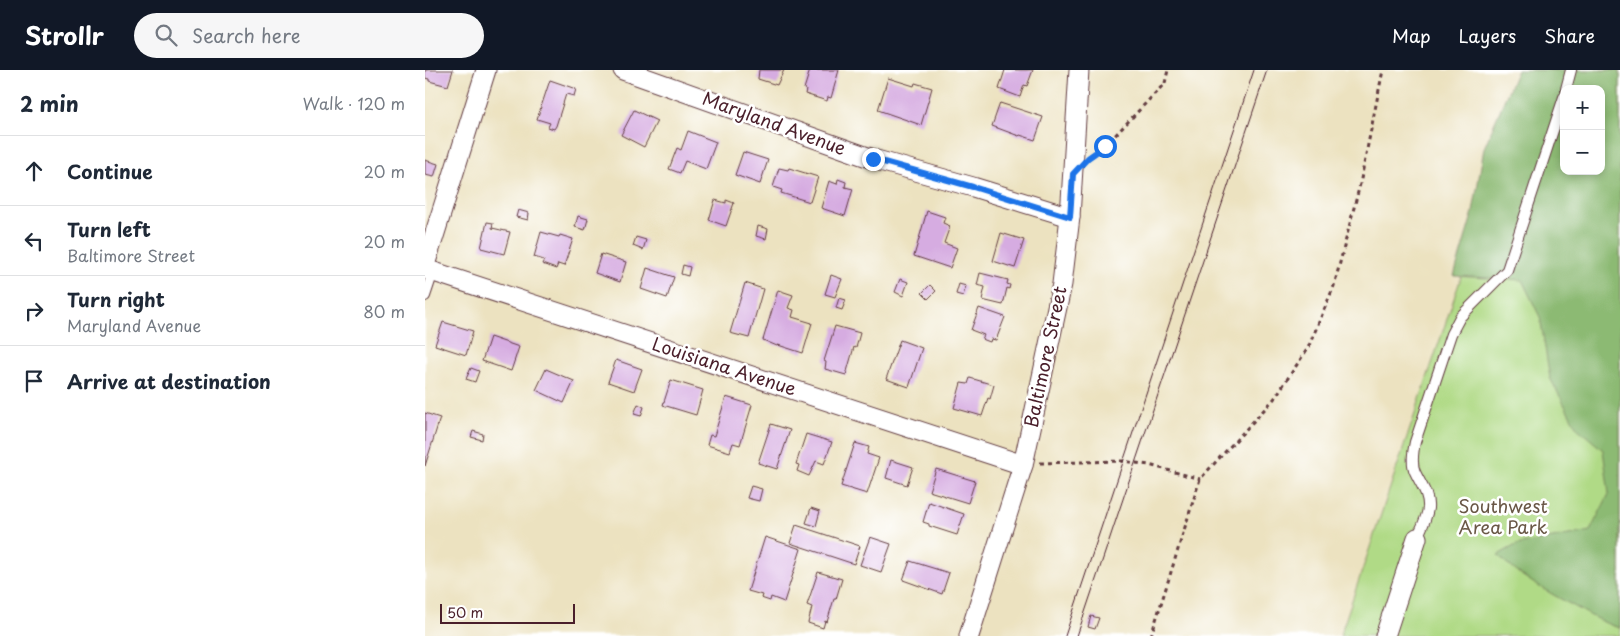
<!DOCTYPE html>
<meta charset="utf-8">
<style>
:root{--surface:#fff;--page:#f6f6f7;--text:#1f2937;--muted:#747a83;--line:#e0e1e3;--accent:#111827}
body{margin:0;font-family:"Playpen Sans",sans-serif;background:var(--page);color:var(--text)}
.controls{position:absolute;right:15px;top:15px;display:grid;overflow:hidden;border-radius:10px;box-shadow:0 2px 8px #0003}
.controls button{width:45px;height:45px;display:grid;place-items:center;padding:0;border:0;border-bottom:1px solid var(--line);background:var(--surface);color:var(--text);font:25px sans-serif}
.scale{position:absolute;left:15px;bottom:12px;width:135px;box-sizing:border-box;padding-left:5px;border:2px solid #4a1f2b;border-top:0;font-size:14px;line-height:18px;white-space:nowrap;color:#4a1f2b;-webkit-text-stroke:4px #fff;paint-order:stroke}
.stop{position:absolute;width:15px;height:15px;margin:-11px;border:4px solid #1a73e8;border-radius:50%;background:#fff}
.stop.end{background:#1a73e8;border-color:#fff;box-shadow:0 1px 5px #0008}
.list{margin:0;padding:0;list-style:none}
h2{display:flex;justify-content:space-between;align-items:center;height:65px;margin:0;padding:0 20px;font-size:21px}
h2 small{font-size:16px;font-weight:400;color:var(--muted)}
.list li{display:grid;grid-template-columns:32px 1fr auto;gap:15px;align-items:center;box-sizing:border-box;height:70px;padding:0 20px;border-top:1px solid var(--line)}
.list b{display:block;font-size:19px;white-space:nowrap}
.list p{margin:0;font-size:16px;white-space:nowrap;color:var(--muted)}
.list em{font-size:16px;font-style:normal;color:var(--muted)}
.icon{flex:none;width:28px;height:28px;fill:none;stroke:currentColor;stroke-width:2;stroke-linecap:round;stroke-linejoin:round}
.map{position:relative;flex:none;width:1195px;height:566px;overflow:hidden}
header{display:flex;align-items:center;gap:30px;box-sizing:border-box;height:70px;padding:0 25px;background:var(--accent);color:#fff}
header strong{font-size:24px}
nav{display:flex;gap:28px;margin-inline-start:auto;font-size:18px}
.search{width:350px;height:45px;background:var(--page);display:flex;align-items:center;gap:12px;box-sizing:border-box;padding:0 18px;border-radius:28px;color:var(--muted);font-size:19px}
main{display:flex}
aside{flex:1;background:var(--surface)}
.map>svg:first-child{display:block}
.green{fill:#b0da86;stroke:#7d7c58;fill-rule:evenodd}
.forest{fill:#8cba73;stroke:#6b6c4f;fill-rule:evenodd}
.building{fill:#d6ace1}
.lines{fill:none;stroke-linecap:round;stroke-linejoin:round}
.lane-casing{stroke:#623c41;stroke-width:12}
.street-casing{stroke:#623c41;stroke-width:21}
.path{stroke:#623c41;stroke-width:3;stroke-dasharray:4 4;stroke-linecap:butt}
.lane{stroke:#fff;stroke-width:10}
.street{stroke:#fff;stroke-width:19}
.tram{stroke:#4a1f2b;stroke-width:1}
.route{stroke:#1a73e8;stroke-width:6}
.labels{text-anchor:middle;stroke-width:5;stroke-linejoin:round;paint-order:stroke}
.street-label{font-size:18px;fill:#4a1f2b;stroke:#fff}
.park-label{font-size:18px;fill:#695746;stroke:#fff}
</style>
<header>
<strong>Strollr</strong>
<div class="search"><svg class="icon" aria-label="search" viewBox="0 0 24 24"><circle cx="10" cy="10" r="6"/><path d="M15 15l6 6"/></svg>Search here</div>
<nav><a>Map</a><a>Layers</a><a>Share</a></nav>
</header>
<main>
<aside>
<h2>2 min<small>Walk · 120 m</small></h2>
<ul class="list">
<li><svg class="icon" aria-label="ahead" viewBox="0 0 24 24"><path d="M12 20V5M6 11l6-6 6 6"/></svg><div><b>Continue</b></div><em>20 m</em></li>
<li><svg class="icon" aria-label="left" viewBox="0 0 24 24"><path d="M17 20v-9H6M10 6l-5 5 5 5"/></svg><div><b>Turn left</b><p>Baltimore Street</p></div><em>20 m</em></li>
<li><svg class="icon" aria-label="right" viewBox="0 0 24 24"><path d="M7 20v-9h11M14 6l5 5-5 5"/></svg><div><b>Turn right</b><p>Maryland Avenue</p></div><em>80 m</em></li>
<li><svg class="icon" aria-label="arrive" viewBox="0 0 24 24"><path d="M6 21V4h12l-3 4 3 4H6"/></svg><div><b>Arrive at destination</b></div></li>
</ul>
</aside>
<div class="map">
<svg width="1195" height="566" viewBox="0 0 1195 566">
<rect width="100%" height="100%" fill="#fff"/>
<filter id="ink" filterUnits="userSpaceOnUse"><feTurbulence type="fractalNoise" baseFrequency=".02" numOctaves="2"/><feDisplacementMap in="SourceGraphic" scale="10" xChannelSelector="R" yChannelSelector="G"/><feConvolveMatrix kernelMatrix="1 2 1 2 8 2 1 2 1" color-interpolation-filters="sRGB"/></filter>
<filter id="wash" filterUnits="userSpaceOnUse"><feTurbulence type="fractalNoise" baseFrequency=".0096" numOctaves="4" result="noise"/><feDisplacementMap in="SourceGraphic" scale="20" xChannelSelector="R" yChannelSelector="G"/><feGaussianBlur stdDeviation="1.12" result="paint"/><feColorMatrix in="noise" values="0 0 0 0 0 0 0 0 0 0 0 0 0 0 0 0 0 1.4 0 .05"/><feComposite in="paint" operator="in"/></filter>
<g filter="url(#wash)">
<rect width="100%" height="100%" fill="#ece2c0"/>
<path class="green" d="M1106,0h89v566h-280zM1139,19h37v82h-37z"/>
<path class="forest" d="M1092,0h103v558c-19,-5 -35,-16 -52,-25 -25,-14 -50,-27 -70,-48l18,-10 74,-14 19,-37 -6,-44 -26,-22 -27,-50 -10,-61 -18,-37 -68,-4 19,-64 11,-64zM1139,19h37v82h-37z"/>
<g id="blocks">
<g class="building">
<polygon points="0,0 28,0 23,16 4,11 4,9 0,8"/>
<polygon points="334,0 359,0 352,15 333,9"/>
<polygon points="385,0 414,0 406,28 403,27 402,31 380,24 381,20 379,19"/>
<polygon points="580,0 608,0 602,16 599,15 595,27 574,19"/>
<polygon points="463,8 489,16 490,13 507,18 496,55 453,40"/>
<polygon points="125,10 151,19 149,26 141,24 131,56 129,59 123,57 125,53 112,49"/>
<polygon points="575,33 618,47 610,70 595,65 594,66 567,56"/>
<polygon points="209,40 232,51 219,77 196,65"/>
<polygon points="263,61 291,72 281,99 260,91 255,103 244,99 252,78 256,80"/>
<polygon points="318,82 343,90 335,114 310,105"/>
<polygon points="0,90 13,94 9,107 0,105"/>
<polygon points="354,98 363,100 364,98 393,107 385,132 356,123 357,120 348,117"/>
<polygon points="413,109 421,112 420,117 428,119 420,146 396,138 404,111 412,114"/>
<polygon points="290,130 301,133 301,130 309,133 301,156 284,150"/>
<polygon points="93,140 104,143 103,150 91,147"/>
<polygon points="502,141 520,147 518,153 525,156 519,173 532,178 525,198 489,186"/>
<polygon points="153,146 163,149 160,160 150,157"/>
<polygon points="62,152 68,153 67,158 85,162 79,184 56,178"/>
<polygon points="333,156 343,159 341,169 331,166"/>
<polygon points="116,162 134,167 135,165 148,169 139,196 133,194 131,199 117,194 119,190 109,187"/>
<polygon points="576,163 599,170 590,198 568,191"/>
<polygon points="211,167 221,170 218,180 208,176"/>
<polygon points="176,184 201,192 195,212 170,203"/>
<polygon points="258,195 265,197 263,206 256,204"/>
<polygon points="222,198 249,207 242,228 216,219"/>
<polygon points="555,203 583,210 582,214 585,215 584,219 582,218 578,235 557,230 560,217 552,215"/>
<polygon points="406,205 417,209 410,227 400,224"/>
<polygon points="475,209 483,212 478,226 470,222"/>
<polygon points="320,213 338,219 324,268 305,263"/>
<polygon points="534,214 541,216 538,226 531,224"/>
<polygon points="505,215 511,221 503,229 497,223"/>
<polygon points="353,220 368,225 363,238 369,240 367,247 387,253 378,283 353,275 352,276 338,270"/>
<polygon points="414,228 421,230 417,240 411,238"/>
<polygon points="554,238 580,247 571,270 566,269 565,272 557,269 559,265 546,260"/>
<polygon points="18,252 48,261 41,285 10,275"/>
<polygon points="410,256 435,263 431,278 429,277 421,305 400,299 401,292 399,291"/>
<polygon points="65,267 94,277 86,301 57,291"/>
<polygon points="475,270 497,278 484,317 461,309"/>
<polygon points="191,290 217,299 209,321 183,312"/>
<polygon points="46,298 54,301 50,312 41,309"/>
<polygon points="121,299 149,311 139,333 111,320"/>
<polygon points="545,308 569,315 565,329 563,328 557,346 529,338 536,313 543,314"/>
<polygon points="246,310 278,320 271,345 238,335"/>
<polygon points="301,327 327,335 315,375 308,373 305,382 282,375 285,365 289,366"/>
<polygon points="213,334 219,337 216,346 209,344"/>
<polygon points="0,343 15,348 0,396"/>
<polygon points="346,354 365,360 352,399 333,393"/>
<polygon points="48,361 58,364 57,370 46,367"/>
<polygon points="381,364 407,372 399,394 391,391 384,406 372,401 374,395 371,394"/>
<polygon points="430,373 444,377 442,384 454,388 442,424 416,416"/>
<polygon points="466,390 488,397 482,415 461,408"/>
<polygon points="511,399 550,411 543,433 504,421"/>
<polygon points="326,416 337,419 334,431 322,428"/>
<polygon points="504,432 539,444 532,465 504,456 504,454 498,452"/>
<polygon points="386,438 395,441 391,456 381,453"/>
<polygon points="371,455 435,476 429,494 365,473"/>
<polygon points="340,467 376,479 359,532 346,527 345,531 336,528 337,525 323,521"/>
<polygon points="445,467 466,474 456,502 435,495"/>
<polygon points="485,491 524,503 517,524 478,510"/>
<polygon points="393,502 417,509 411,529 409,529 402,552 400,551 398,558 383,553 387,537 382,535"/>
<polygon points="666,546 674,548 670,559 663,557"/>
</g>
</g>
</g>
<g filter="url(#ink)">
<use href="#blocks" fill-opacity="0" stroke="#623c41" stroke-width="1"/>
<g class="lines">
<defs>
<g id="lane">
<polyline points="1141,19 1146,0"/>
<polyline points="0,226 8,202"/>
<path d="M992,468c4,-9 10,-20 11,-30 1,-14 -7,-23 -13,-36 -4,-9 -2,-20 0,-30l36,-108 9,-17 47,-47 57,-173"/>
</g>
<g id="street">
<polyline points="198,0 448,89 548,117 645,147"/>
<polyline points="0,195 61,0"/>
<polyline points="0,199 598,395"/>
<polyline points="544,566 598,395 637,214 645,147 654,0"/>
<polyline points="960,566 992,468"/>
</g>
</defs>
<use href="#lane" class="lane-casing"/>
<use href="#street" class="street-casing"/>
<g class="path">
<polyline points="666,86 680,76 740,13 743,0"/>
<polyline points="615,393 698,391 724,395 775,409"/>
<polyline points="726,566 775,409 849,329 883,278 909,216 935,114 958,0"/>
</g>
<use href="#lane" class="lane"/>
<use href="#street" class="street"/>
<g class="tram">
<polyline points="640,566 829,0"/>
<polyline points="652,566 842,0"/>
</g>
</g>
</g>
<g class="lines" filter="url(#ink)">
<polyline class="route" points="448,89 548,117 645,147 648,104 663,88 680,76"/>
</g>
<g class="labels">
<g class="street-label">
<text transform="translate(349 54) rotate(20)" y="6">Maryland Avenue</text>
<text transform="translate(621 287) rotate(-78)" y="6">Baltimore Street</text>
<text transform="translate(299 297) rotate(18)" y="6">Louisiana Avenue</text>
</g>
<g class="park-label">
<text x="1078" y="443">Southwest<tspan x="1078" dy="21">Area Park</tspan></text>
</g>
</g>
</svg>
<div class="controls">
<button>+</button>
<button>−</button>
</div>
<div class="scale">50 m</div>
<div class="stop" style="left:680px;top:76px"></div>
<div class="stop end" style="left:448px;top:89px"></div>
</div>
</main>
